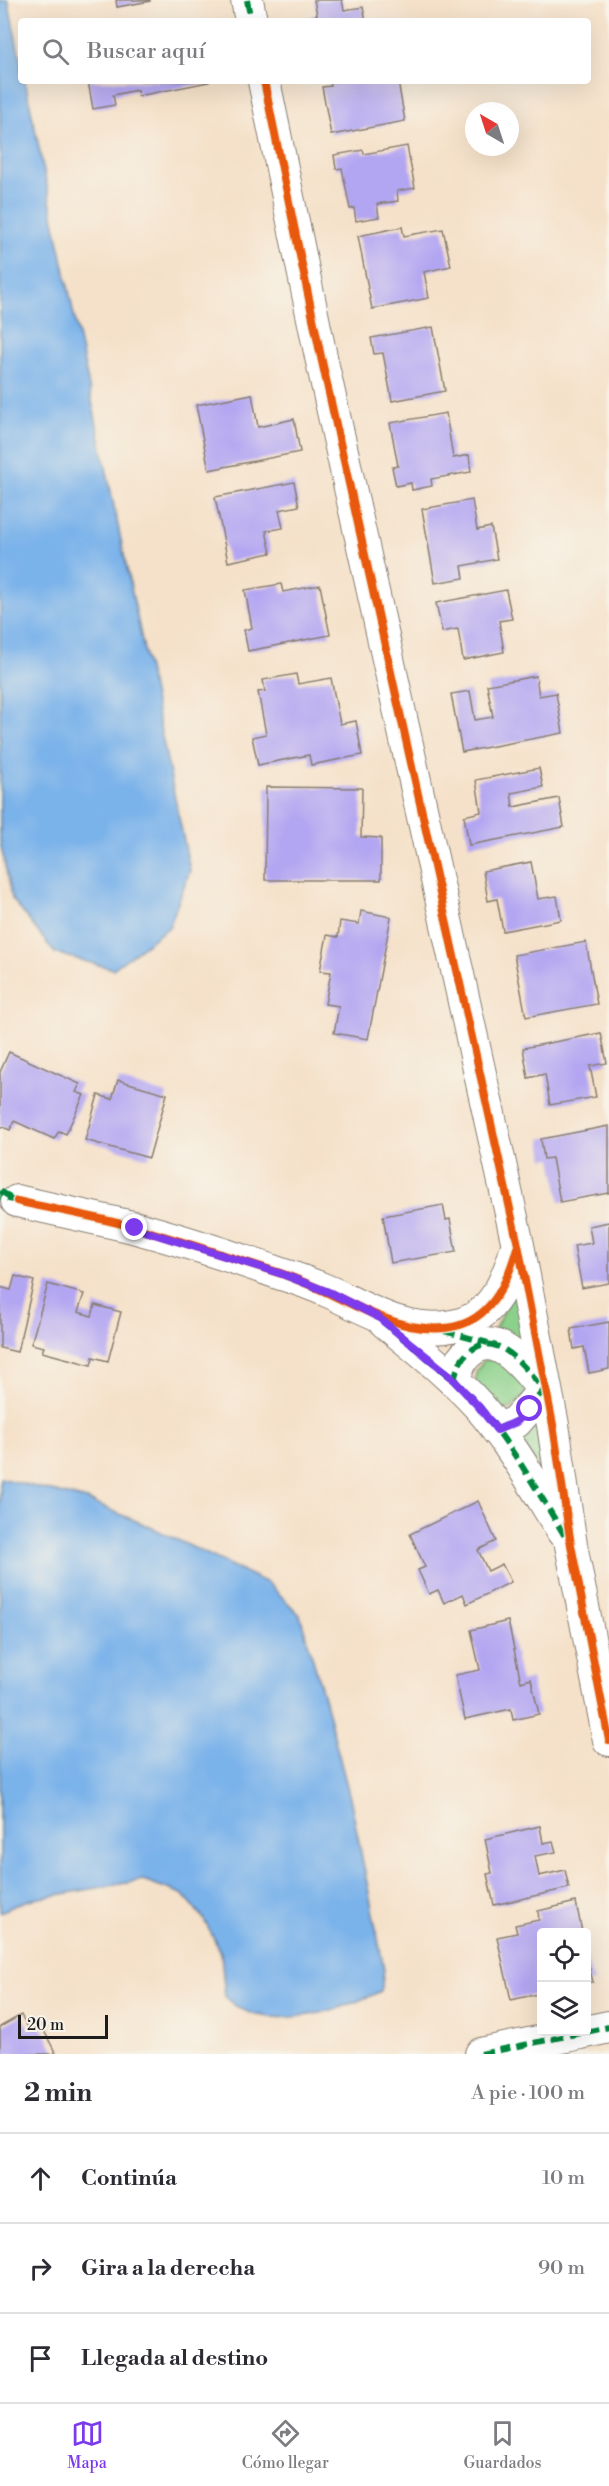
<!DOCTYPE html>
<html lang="es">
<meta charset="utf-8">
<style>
:root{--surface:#fff;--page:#f2f2f3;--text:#2b2b33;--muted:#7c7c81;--line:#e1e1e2;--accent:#7c3aed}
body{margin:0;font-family:"Libre Bodoni",serif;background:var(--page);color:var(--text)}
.controls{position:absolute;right:18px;bottom:18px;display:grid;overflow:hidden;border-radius:6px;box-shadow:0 6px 24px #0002}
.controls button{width:54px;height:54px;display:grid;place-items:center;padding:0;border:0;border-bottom:2px solid var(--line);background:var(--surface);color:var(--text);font:30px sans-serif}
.compass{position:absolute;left:465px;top:102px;width:54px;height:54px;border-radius:50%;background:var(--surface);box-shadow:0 6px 24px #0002;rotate:321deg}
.scale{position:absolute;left:18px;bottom:15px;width:90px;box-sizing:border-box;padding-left:6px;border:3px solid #1c1c1c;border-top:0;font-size:16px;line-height:21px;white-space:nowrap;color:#1c1c1c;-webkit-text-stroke:4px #f7f3e8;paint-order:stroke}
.stop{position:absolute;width:18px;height:18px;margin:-14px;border:4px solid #7c3aed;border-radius:50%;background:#fff}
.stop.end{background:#7c3aed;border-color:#fff;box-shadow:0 2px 6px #0008}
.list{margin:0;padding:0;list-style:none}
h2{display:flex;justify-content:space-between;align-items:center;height:78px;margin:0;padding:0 24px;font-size:26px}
h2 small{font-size:20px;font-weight:400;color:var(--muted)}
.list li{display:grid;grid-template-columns:39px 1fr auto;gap:18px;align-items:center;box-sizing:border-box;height:90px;padding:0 24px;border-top:2px solid var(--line)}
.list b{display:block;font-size:22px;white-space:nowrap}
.list em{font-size:20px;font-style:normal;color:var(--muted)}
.icon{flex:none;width:33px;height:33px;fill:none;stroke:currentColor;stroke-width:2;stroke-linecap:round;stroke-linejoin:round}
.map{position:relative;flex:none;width:609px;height:2054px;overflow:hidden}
.search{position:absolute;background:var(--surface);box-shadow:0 6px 24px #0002;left:18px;right:18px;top:18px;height:66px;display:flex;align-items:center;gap:15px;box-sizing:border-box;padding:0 21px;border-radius:6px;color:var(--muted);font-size:22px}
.sheet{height:348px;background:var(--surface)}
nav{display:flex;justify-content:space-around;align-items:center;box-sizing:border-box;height:84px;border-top:2px solid var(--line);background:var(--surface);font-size:16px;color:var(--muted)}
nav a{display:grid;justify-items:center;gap:3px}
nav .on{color:var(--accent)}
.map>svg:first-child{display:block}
.green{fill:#8cd18b;stroke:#547654;stroke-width:1.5}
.water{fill:#7ab2ea;stroke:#4b6783;stroke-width:1.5}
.building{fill:#b2a5f2}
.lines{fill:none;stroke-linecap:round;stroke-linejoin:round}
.minor-casing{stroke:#887e72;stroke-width:34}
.minor{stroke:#fff;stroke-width:32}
.quiet{stroke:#00873e;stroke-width:6;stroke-dasharray:12 6;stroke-linecap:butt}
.cycleway-casing{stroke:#f7f3e8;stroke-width:11}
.cycleway{stroke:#e8590c;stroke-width:8}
.route{stroke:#7c3aed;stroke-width:8}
</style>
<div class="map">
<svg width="609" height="2054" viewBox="0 0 609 2054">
<rect width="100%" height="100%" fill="#f7f3e8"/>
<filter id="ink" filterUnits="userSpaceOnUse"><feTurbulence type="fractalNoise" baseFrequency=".0167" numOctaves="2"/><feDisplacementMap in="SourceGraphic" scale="12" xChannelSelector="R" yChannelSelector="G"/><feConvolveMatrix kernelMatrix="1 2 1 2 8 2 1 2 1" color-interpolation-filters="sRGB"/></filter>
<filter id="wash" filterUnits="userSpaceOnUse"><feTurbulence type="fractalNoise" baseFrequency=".008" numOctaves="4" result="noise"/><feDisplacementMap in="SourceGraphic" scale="24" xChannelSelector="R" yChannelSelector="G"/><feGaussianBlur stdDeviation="1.35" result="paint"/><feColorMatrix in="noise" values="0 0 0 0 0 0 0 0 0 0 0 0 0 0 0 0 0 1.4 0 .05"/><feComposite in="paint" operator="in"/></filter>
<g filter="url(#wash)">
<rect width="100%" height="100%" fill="#f5e1c9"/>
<g class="green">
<polygon points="517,1287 531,1348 495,1328"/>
<polygon points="484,1360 497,1360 524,1383 525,1395 511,1409 500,1408 476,1383 476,1371"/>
<polygon points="540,1422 552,1488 519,1438"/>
</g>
<g class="water">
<polygon points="0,0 8,0 21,63 21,81 25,81 190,870 169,927 113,969 55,953 12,899 0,842"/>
<path d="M0,1478l87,22 61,26 120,57 32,32 25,86 26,101 33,167 -3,22c-42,20 -118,45 -156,6l-4,-44 -18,-35 -21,-24 -39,-14 -115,20 -28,12z"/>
</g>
<g id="blocks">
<g class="building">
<polygon points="116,0 150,0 150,1 117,7"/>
<polygon points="314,0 342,0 344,10 363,7 366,21 294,21 317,15"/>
<polygon points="88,81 209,81 209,82 138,96 137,90 113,95 115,105 93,109"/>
<polygon points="330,81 398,81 405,121 331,135 322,87 331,86"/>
<polygon points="407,146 415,188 397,191 398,201 377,204 379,217 356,221 354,208 350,209 342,168 336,169 334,155 363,150 364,154"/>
<polygon points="402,227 404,236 443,229 451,266 424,272 429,298 372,309 358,236"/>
<polygon points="433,327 445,391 392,401 383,353 374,354 371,338"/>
<polygon points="252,394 258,427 294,419 300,452 209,470 196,405"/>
<polygon points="446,413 453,458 469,455 471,472 431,479 432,486 412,490 411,483 396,486 392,467 398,466 390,423"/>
<polygon points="294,482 299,506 279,510 283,528 266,531 271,553 228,562 215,497"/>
<polygon points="472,500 477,530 491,527 497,559 462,566 464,578 435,583 422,509"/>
<polygon points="281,584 283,592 320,585 330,635 248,651 244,630 252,628 245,590"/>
<polygon points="506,590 512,619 499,621 504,652 463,660 458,629 442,632 436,603"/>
<polygon points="296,674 298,684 331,678 340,724 356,721 362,755 311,765 309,755 258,765 252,737 266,734 258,692 265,691 263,680"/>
<polygon points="536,676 539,696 556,693 563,733 462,752 451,694 470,691 475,720 493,717 487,685"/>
<polygon points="539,768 543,787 511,793 513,807 559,798 564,827 469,845 464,816 481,812 476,780"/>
<polygon points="266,787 362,788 361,837 381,838 381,880 265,880"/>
<polygon points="531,862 538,899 557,896 561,920 503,931 497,899 488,901 483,871"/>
<polygon points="361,911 391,917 368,1039 334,1033 339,1006 325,1004 331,972 320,971 327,935 338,937 340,921 359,924"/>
<polygon points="586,942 597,1004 526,1017 514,955"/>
<polygon points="601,1033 607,1063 590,1066 596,1097 550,1105 545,1074 528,1078 523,1048"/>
<polygon points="9,1052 80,1084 76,1092 84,1095 66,1134 59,1131 54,1139 14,1121 10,1130 0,1126 0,1072"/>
<polygon points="118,1080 167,1094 149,1158 85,1140 98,1095 112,1099"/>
<polygon points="609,1126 609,1193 560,1202 552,1158 544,1159 541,1139"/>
<polygon points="443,1205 446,1220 450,1219 456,1252 391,1263 383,1216"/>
<polygon points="609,1222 609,1283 582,1288 574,1246 592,1243 589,1226"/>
<polygon points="15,1276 34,1281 17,1352 0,1348 0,1287 11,1290"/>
<polygon points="48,1284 84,1294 78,1312 92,1316 95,1305 121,1312 108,1361 93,1357 91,1365 42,1352 44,1347 31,1344"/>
<polygon points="609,1322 609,1369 589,1373 584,1347 574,1349 571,1329"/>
<polygon points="478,1501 496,1541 478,1550 488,1571 502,1564 511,1582 467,1604 463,1594 444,1603 438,1590 429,1594 418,1570 425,1567 410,1534"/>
<polygon points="508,1621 521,1682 531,1679 539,1714 513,1720 511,1709 465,1719 455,1675 480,1670 471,1630"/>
<polygon points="540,1826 543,1843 553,1841 556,1852 535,1856 539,1876 565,1870 569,1888 494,1905 487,1874 492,1873 485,1839"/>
<polygon points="576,1902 582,1932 542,1932 542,1993 511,2000 497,1937 517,1933 515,1925 539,1920 538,1911"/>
<polygon points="586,1955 593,1982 586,1983"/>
<polygon points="21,2015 29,2029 40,2023 56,2054 0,2054 0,2027"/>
</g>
</g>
</g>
<g filter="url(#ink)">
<use href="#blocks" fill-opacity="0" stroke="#887e72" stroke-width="1.5"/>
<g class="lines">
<defs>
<g id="minor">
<polyline points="247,0 251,21"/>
<polyline points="264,81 321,357 518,1245 553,1425 571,1545 609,1740"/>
<path d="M17,1201c39,9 77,17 116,26 49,13 100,30 148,47 17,5 35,12 51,19 40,19 79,43 125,32 37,-8 51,-47 60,-79"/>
<path d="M385,1322c32,27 65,52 93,83 33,38 58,83 85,127"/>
<path d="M454,1381c3,-14 7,-24 19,-32 27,-19 55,23 71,41l-28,32 -19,8"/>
<polyline points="481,2054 609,2027"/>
</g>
</defs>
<use href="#minor" class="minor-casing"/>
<use href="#minor" class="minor"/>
<g class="quiet">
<polyline points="247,0 251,21"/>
<polyline points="0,1191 17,1201 0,1197"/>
<path d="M384,1322c33,27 68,53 96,86 33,40 59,85 86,130"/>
<polyline points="444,1331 488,1343"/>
<path d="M454,1381c3,-14 7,-24 19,-32 27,-19 55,23 71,41l-28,32 -19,8"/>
<polyline points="481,2054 609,2027"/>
</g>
<defs>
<g id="cycleway">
<polyline points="264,81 321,357 518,1245 553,1425 571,1545 609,1740"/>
<path d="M17,1201c40,9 81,16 120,27 48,14 96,30 143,45 45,15 84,42 130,53 16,3 34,4 50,-1 34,-11 48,-45 57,-77"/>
</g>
</defs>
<use href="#cycleway" class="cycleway-casing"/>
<use href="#cycleway" class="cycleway"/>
</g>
</g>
<g class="lines" filter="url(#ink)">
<polyline class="route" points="135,1228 282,1274 331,1293 378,1317 447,1373 479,1407 497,1430 516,1422 530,1409"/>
</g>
</svg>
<div class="controls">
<button><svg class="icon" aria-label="locate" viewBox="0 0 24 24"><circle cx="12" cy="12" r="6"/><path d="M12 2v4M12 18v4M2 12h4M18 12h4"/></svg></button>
<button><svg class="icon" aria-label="layers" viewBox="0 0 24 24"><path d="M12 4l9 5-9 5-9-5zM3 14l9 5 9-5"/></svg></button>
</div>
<svg class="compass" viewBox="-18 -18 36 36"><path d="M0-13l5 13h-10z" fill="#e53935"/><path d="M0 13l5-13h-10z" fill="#7c7c81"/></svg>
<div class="scale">20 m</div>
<div class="stop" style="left:530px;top:1409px"></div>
<div class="stop end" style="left:135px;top:1228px"></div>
<div class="search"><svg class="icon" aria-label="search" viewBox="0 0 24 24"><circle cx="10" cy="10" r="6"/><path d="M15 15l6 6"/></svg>Buscar aquí</div>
</div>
<section class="sheet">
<h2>2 min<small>A pie · 100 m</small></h2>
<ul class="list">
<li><svg class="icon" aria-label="ahead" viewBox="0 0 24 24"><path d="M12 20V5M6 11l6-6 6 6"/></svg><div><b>Continúa</b></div><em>10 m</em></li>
<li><svg class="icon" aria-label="right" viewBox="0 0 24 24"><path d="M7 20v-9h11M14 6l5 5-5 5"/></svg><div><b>Gira a la derecha</b></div><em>90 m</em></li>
<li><svg class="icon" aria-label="arrive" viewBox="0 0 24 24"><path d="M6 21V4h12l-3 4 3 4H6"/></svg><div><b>Llegada al destino</b></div></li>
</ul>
</section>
<nav>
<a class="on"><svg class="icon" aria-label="map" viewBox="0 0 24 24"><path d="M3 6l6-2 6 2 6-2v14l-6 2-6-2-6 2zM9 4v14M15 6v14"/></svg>Mapa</a>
<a><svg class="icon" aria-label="directions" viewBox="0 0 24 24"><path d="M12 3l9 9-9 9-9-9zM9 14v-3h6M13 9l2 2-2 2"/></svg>Cómo llegar</a>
<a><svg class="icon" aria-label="saved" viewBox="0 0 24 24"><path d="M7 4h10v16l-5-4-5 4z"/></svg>Guardados</a>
</nav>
